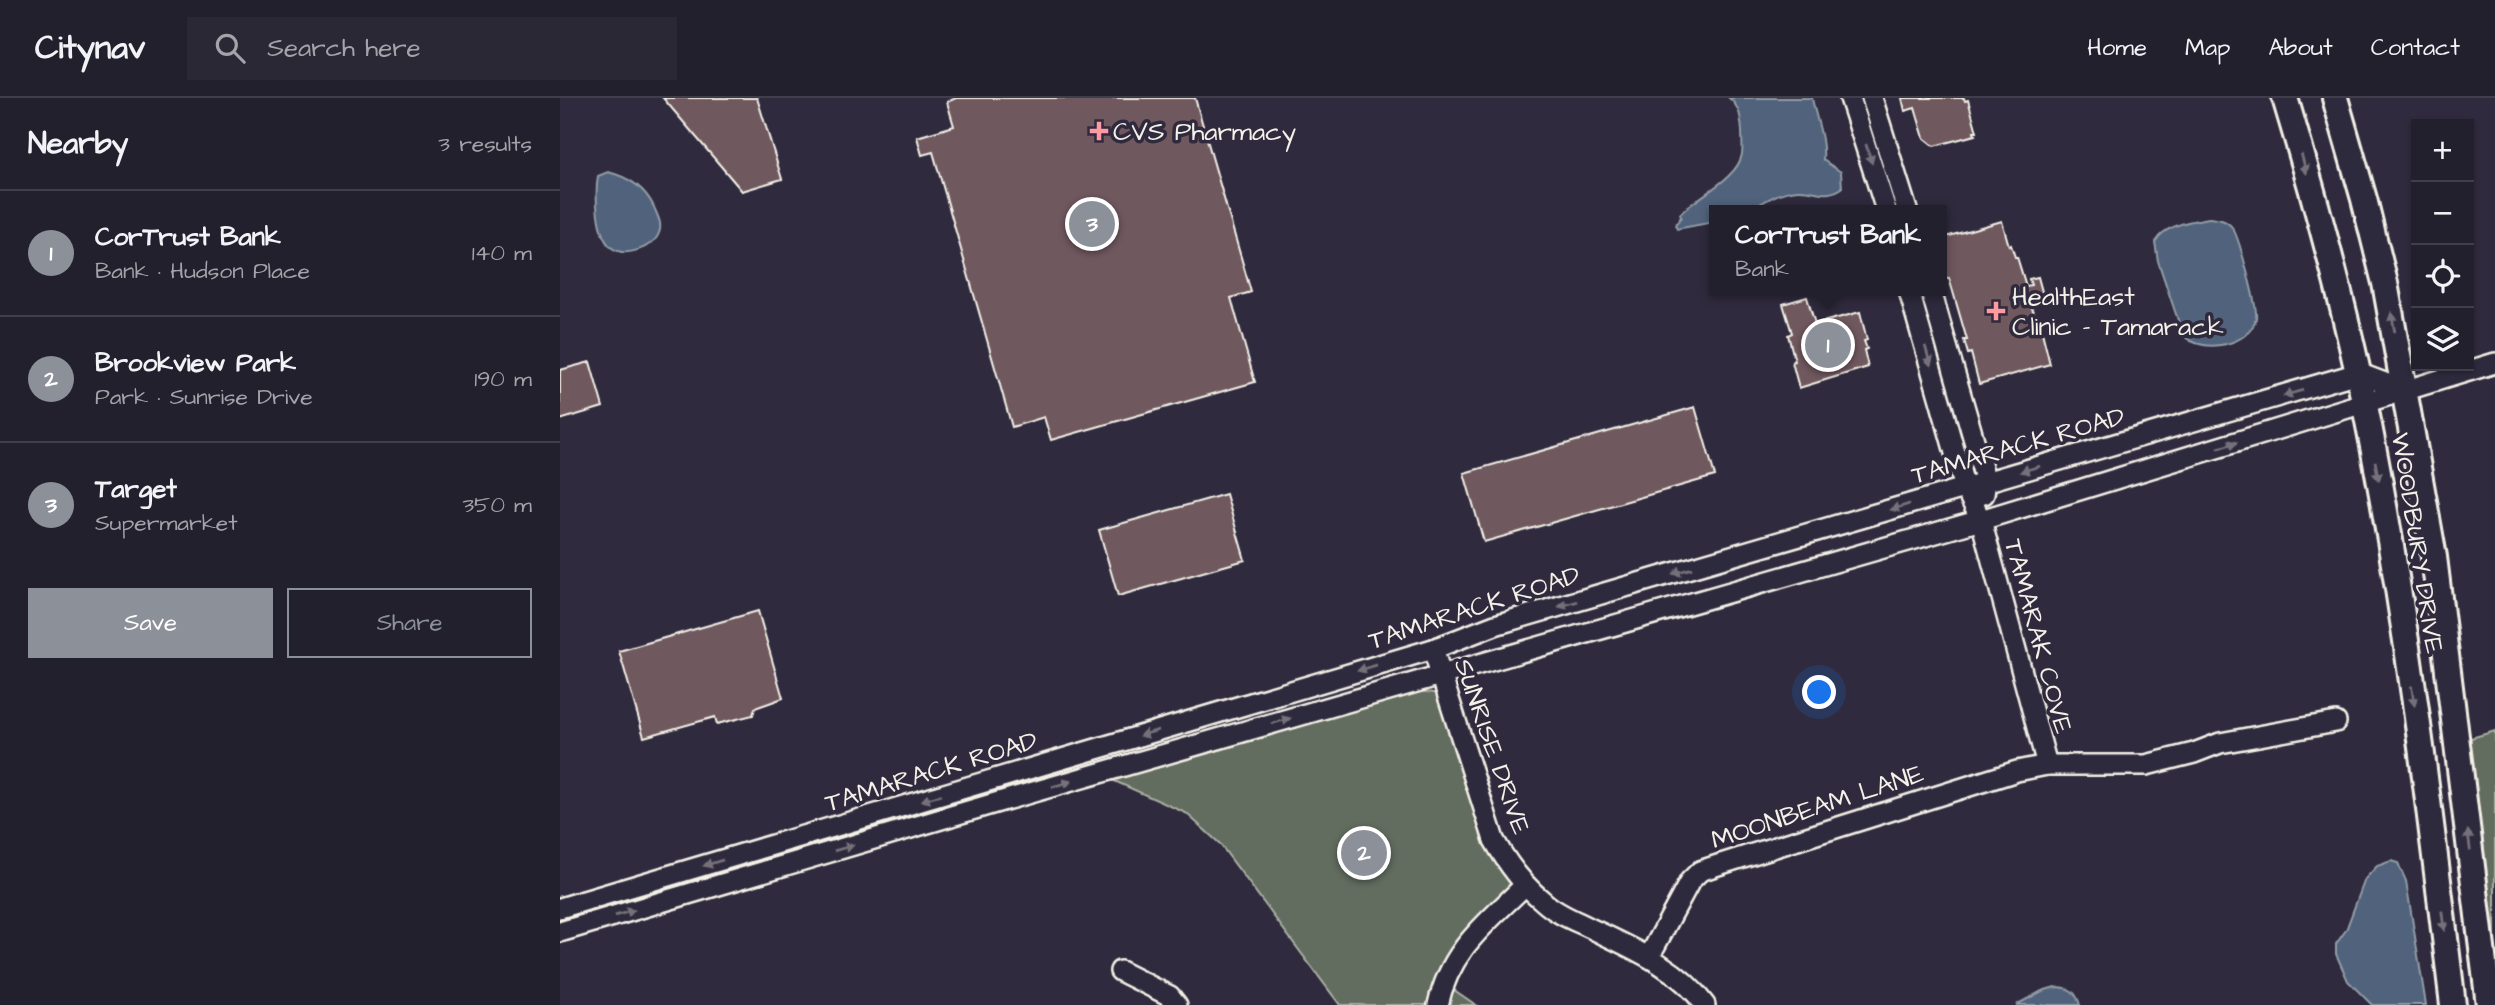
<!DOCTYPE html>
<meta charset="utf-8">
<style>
:root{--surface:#23202e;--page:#2b2836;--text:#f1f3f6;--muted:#a3a3aa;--line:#403e4a;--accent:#8c9099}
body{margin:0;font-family:"Architects Daughter",sans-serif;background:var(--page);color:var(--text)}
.controls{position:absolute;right:21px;top:21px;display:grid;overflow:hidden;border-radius:0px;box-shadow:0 2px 5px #0004}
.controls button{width:63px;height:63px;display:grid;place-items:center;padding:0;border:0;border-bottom:2px solid var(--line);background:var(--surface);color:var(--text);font:35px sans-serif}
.you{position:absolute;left:1260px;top:595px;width:24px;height:24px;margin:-18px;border:5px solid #fff;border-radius:50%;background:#1a73e8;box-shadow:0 0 0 10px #1a73e833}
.badge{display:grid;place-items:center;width:46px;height:46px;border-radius:50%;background:var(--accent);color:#fff;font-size:23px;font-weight:700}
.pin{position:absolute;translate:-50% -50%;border:4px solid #fff;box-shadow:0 2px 7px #0006}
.popup{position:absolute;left:1149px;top:107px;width:238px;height:91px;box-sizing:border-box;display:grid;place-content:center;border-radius:0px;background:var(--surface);filter:drop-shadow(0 2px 5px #0005);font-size:23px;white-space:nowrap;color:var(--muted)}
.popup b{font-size:26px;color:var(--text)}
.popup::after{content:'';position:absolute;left:50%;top:100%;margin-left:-14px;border:14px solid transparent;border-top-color:var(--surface)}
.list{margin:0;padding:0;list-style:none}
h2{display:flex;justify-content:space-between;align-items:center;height:91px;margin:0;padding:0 28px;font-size:30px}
h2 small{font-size:23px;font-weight:400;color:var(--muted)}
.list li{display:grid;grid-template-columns:46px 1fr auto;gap:21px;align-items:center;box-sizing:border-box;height:126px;padding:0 28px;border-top:2px solid var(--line)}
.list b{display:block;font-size:26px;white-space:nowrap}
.list p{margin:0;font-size:23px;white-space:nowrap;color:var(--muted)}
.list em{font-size:23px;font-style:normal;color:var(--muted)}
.actions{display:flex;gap:14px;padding:21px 28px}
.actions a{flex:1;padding:16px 0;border:2px solid var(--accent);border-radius:0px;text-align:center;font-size:24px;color:var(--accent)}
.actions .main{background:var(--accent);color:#fff}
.icon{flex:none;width:38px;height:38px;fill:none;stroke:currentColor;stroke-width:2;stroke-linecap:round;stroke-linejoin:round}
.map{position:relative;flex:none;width:1935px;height:907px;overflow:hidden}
header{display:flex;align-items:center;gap:42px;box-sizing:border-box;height:98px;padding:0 35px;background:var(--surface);border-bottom:2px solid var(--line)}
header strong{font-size:33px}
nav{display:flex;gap:38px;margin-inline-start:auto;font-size:24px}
.search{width:490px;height:63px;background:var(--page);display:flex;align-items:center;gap:18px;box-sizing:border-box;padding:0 24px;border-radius:0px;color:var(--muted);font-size:26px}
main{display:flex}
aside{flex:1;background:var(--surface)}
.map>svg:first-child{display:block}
.green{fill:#626d61;stroke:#abafa4;stroke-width:2}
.water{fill:#51637c;stroke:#929ca7;stroke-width:2}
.building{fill:#6f595f;stroke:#f4f1e8;stroke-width:2}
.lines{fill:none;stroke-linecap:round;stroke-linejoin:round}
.minor-casing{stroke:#f4f1e8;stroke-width:24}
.major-casing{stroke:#f4f1e8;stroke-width:30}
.minor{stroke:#2f2a3d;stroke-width:19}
.major{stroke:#2f2a3d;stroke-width:24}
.oneway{fill:#747079}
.poi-dot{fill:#ff9aa2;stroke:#2f2a3d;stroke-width:2.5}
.labels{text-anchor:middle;stroke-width:7;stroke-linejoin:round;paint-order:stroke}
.poi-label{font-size:26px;fill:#f4f1e8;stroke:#2f2a3d;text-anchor:start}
.street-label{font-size:26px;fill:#f4f1e8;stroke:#2f2a3d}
</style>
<header>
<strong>Citynav</strong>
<div class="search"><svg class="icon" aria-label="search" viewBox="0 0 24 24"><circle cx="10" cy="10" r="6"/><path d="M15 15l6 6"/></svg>Search here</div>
<nav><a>Home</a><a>Map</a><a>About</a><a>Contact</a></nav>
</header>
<main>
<aside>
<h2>Nearby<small>3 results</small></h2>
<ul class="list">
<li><span class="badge">1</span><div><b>CorTrust Bank</b><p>Bank · Hudson Place</p></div><em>140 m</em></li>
<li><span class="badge">2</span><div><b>Brookview Park</b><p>Park · Sunrise Drive</p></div><em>190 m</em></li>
<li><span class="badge">3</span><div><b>Target</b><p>Supermarket</p></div><em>350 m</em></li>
</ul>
<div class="actions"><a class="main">Save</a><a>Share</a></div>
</aside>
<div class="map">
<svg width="1935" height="907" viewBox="0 0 1935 907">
<rect width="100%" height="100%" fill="#2f2a3d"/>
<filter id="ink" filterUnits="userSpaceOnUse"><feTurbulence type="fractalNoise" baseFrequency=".0143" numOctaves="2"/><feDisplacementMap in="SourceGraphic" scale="14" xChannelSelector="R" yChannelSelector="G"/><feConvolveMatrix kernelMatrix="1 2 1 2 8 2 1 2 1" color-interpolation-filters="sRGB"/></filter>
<g filter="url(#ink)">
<g class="green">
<polygon points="859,593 889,597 926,719 965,787 884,885 916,907 780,907 659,745 626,715 552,682"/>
<polygon points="1935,633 1935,907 1897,644"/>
</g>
<g class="water">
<path d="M1169,0h83c4,22 13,40 11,62l18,12 1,16c-16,11 -27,1 -44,2 -16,1 -34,10 -46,20h-38v12l-37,7 -2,-4 6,-8 -1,-3c17,-18 58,-35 62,-60 1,-7 0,-15 0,-22 -1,-14 -2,-25 -13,-34z"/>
<path d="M48,74c21,5 37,16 46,35 3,8 9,17 5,26 -5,15 -34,25 -47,15 -16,-12 -17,-54 -14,-72z"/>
<path d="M1649,120c9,1 19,2 24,11 6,8 25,80 23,89 -6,29 -55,36 -73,17l-25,-74 -3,-19c9,-17 36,-21 54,-24z"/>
<polygon points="1831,763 1838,765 1846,783 1866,907 1812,907 1788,883 1776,856 1776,846 1786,832 1805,781 1817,768"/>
<path d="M1495,889c14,0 21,4 25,18h-64l26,-14z"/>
</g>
<g class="building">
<polygon points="103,0 197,0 222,81 182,93"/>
<polygon points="396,0 635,0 691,194 671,200 695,284 491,342 484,319 452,329 373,54 362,57 357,39 394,28 387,4"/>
<polygon points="1342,0 1404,0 1405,3 1408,2 1417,34 1414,34 1415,37 1374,48 1364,40 1355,10 1345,13"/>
<polygon points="1442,123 1449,148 1451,147 1455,159 1457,159 1466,188 1471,187 1469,181 1478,179 1484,201 1476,203 1474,198 1469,200 1476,223 1479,222 1490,266 1419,286 1411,255 1408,256 1404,242 1407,242 1389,180 1386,181 1382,166 1385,166 1382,140"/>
<polygon points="1247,199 1255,226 1300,214 1307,242 1304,243 1307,251 1304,252 1308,269 1239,290 1232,264 1235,263 1228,237 1232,235 1223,206"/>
<polygon points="30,264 43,309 0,322 0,272"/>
<polygon points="1135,309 1155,378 924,444 904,375"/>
<polygon points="666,396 685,462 558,498 539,432"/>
<polygon points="198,513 223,600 195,610 193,617 157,626 155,619 84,639 59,553"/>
</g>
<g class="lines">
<defs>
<g id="minor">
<polyline points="1290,0 1326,112"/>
<polyline points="1312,0 1347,112"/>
<polyline points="1349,193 1405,390 1421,422 1487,667"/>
<polyline points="1371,193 1426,384 1424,396"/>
<path d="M873,551l61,191c13,23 29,45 50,62 12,11 27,17 42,24 43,21 90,39 119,79"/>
<polyline points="0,810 873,551 935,527 1798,275 1843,292"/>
<polyline points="0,834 442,703 1421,422 1935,265"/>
<polyline points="1089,859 1130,783 1140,773 1158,767 1457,673 1487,667 1586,667 1634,655 1660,645 1776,624"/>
<polyline points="560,873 610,898 617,907"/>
<path d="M878,907c12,-56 49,-82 87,-120"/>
</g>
<g id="major">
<path d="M1725,0c30,100 58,201 79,303 41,199 65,402 89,604"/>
<polyline points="1775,0 1804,101 1825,185 1874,459 1929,907"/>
</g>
</defs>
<use href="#minor" class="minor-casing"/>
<use href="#major" class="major-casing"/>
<use href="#minor" class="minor"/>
<use href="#major" class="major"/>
</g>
<defs><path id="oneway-solid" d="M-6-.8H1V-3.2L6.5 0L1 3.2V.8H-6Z" transform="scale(1.75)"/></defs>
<g class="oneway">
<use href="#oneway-solid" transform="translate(1309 56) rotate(72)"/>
<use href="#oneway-solid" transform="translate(1744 66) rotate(75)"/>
<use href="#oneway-solid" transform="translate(1833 224) rotate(-100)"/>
<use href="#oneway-solid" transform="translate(1368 258) rotate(74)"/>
<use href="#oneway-solid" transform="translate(1733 295) rotate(164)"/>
<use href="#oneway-solid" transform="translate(1668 347) rotate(-17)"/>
<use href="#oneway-solid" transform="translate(1470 371) rotate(164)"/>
<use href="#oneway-solid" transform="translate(1817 373) rotate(79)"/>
<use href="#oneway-solid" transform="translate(1340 409) rotate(163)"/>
<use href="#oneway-solid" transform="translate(1122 473) rotate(164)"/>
<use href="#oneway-solid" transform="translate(1008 506) rotate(164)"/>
<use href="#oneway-solid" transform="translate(807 570) rotate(163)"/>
<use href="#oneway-solid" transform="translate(1853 598) rotate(81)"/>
<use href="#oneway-solid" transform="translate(721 623) rotate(-16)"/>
<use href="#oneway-solid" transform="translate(589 635) rotate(163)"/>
<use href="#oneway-solid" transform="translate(502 686) rotate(-16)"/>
<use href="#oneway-solid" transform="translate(371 700) rotate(163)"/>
<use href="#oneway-solid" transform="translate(1909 742) rotate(-97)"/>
<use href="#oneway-solid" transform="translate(284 750) rotate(-16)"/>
<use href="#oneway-solid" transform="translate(153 765) rotate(163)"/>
<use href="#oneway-solid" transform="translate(65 815) rotate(-16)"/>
<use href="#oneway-solid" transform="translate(1883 823) rotate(83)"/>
</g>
</g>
<g class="poi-dot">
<path d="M535.5 22.5h7v7h7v7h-7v7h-7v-7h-7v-7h7z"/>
<path d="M1432.5 202.5h7v7h7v7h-7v7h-7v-7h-7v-7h7z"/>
</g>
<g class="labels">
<g class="poi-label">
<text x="553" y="42">CVS Pharmacy</text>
<text x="1452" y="207">HealthEast<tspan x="1452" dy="30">Clinic - Tamarack</tspan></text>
</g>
<g class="street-label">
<text transform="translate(1458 347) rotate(-16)" y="9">TAMARACK ROAD</text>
<text transform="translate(1858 445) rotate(81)" y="9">WOODBURY DRIVE</text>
<text transform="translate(914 509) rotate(-18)" y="9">TAMARACK ROAD</text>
<text transform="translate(1479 538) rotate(75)" y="9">TAMARAK COVE</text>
<text transform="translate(933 648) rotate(71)" y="9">SUNRISE DRIVE</text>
<text transform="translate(371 673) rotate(-17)" y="9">TAMARACK ROAD</text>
<text transform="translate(1257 708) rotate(-18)" y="9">MOONBEAM LANE</text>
</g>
</g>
</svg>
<div class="controls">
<button>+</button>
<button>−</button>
<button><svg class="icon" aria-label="locate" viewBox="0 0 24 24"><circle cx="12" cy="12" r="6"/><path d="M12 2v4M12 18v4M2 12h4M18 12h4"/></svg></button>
<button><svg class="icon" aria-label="layers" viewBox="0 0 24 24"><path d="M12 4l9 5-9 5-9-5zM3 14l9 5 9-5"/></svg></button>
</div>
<div class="you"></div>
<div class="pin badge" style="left:1268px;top:247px">1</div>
<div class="popup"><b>CorTrust Bank</b>Bank</div>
<div class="pin badge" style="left:804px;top:755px">2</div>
<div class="pin badge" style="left:532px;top:126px">3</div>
</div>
</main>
